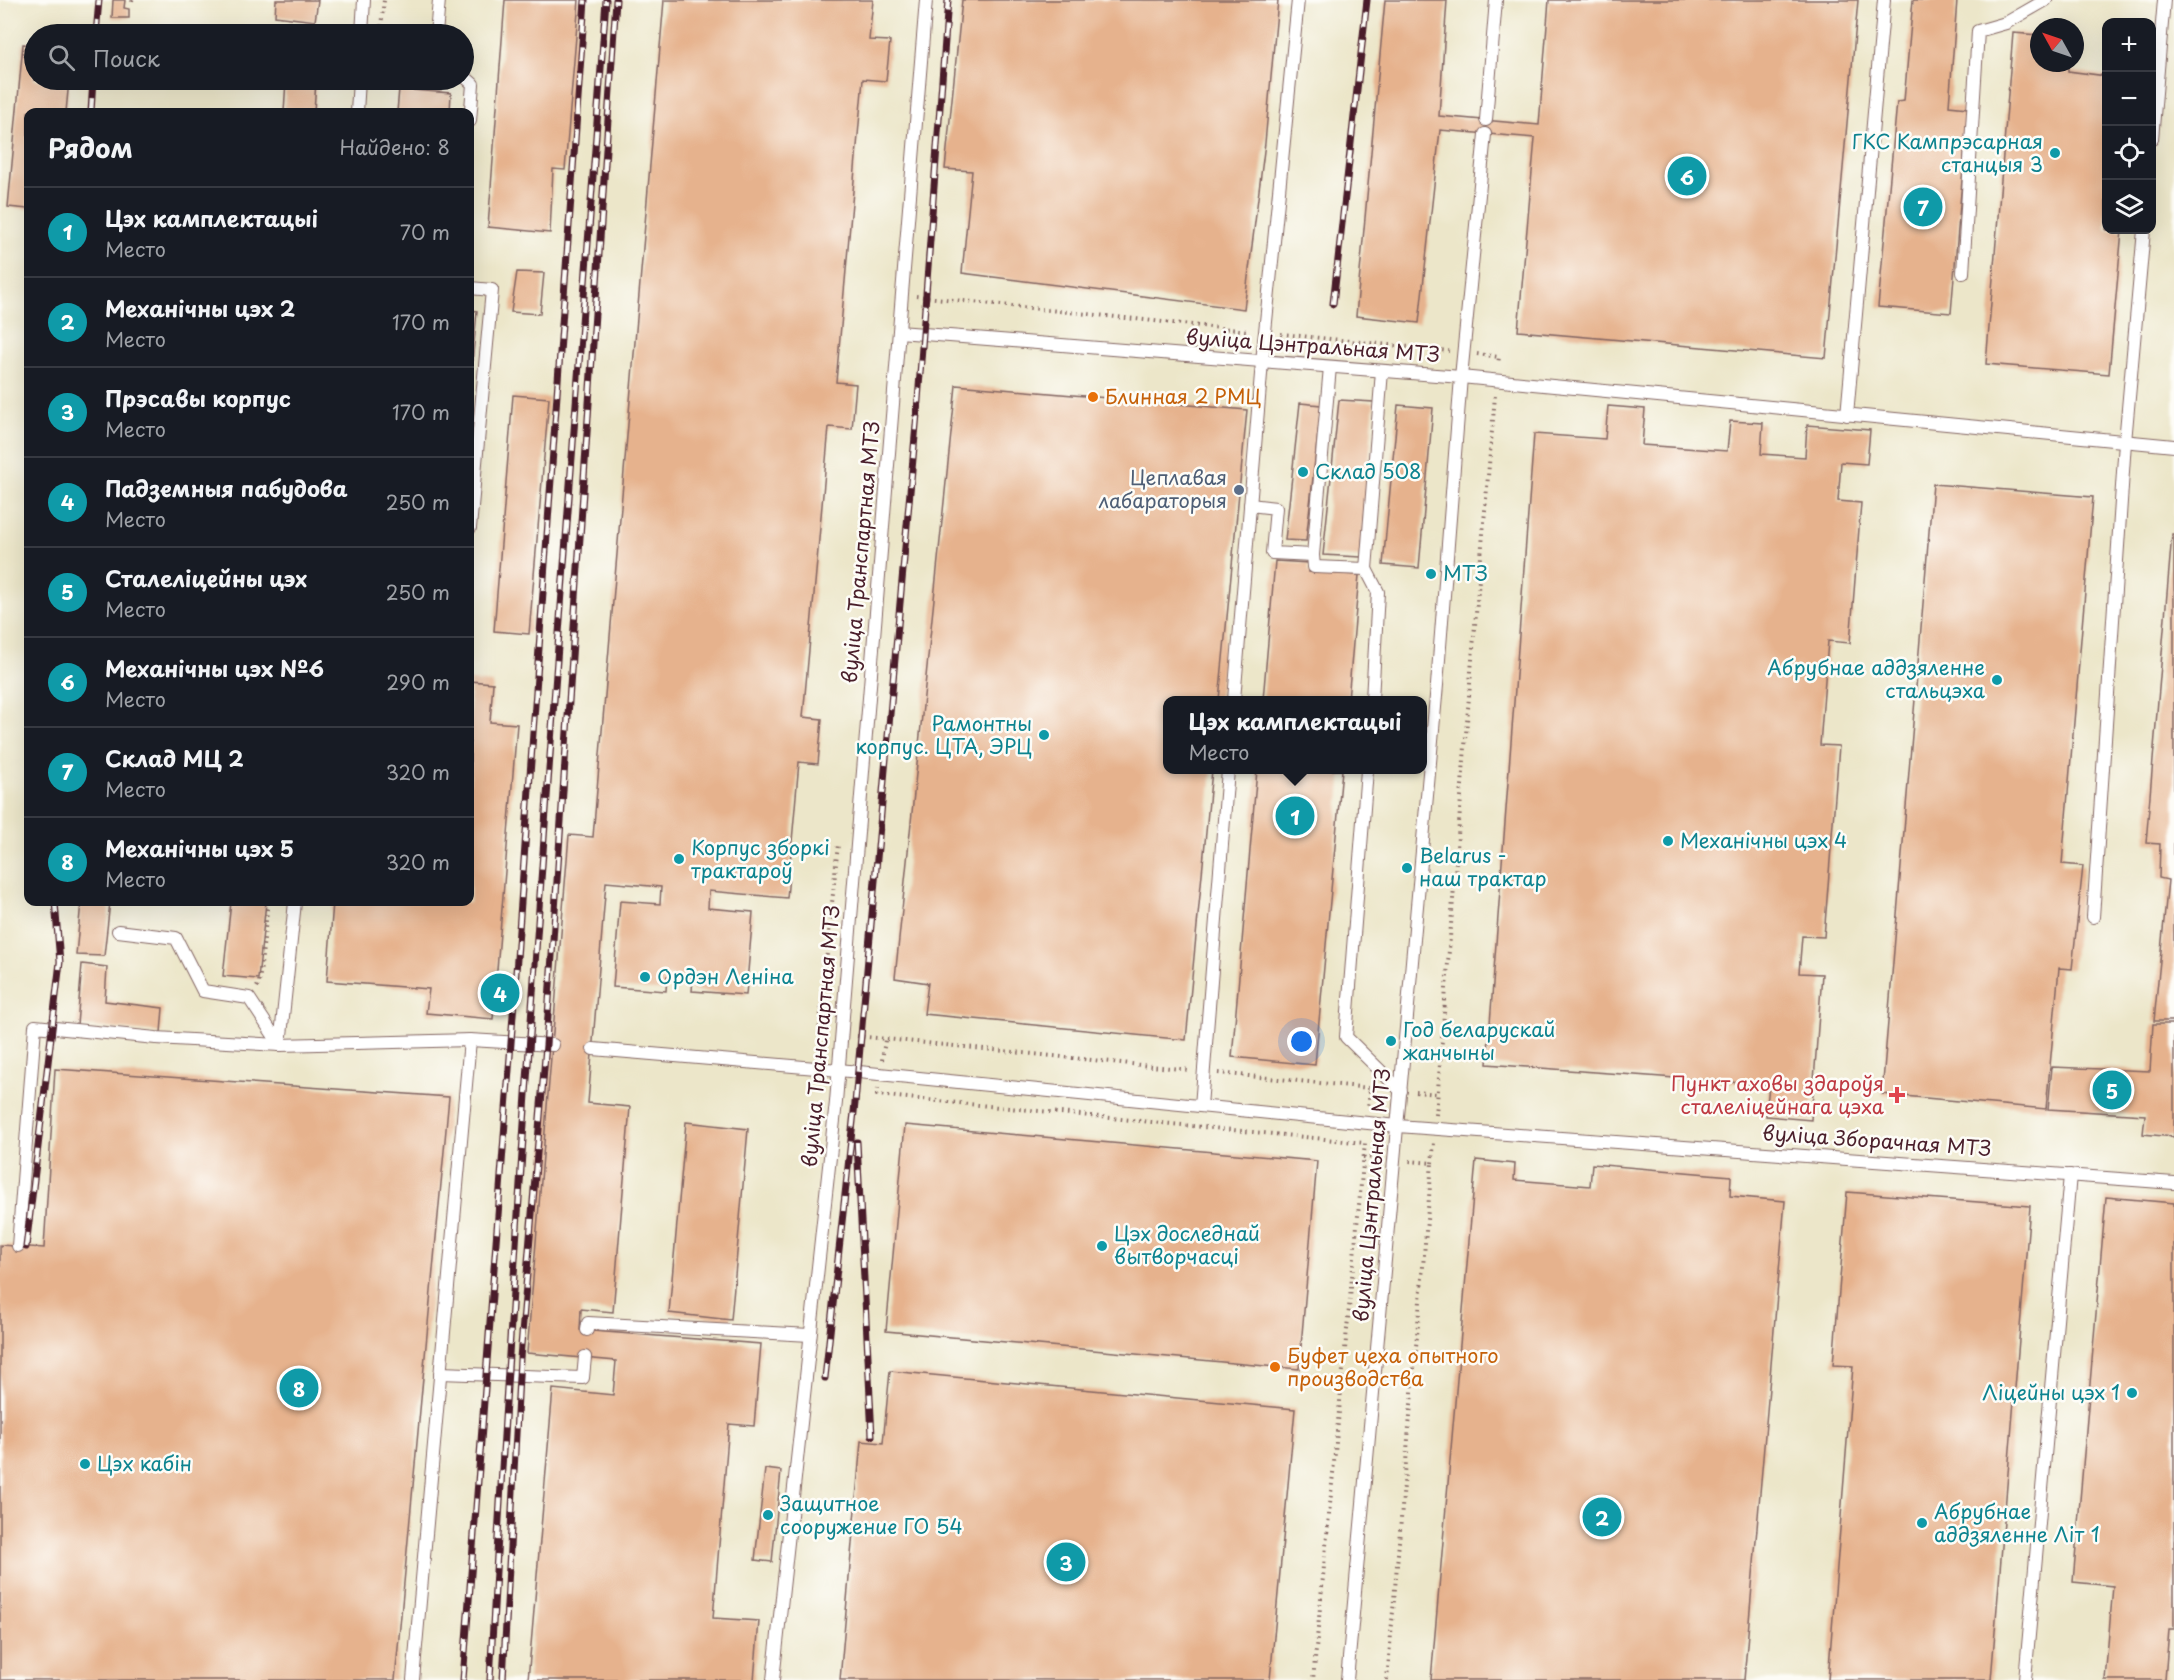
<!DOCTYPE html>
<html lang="ru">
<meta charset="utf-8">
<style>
:root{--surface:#171b24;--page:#242831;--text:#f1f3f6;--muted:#9ea1a6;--line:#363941;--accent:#ea580c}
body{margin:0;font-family:"Playpen Sans",sans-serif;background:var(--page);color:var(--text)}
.controls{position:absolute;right:18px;top:18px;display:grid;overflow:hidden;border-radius:12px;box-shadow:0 6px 24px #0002}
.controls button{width:54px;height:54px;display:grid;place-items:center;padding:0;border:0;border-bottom:2px solid var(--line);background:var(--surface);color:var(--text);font:30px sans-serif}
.compass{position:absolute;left:2030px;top:18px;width:54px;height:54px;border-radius:50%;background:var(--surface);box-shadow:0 6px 24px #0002;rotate:310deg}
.you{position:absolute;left:1302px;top:1042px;width:21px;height:21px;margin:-15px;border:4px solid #fff;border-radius:50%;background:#1a73e8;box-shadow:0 0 0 9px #1a73e833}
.badge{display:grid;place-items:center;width:39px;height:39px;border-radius:50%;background:var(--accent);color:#fff;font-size:20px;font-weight:700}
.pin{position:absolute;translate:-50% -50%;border:3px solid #fff;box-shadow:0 2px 6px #0006}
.popup{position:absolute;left:1163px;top:696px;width:264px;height:78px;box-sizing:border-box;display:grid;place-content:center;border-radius:12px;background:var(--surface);filter:drop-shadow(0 2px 4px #0005);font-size:20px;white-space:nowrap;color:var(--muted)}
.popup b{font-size:22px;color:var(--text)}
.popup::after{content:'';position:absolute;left:50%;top:100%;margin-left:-12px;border:12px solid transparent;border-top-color:var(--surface)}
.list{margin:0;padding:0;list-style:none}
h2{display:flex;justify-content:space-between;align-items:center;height:78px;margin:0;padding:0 24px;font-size:26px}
h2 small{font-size:20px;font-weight:400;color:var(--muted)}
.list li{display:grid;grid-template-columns:39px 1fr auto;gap:18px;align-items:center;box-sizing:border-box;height:90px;padding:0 24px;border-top:2px solid var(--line)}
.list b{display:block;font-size:22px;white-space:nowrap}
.list p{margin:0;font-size:20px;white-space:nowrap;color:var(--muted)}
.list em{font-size:20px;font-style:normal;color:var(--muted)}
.icon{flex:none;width:33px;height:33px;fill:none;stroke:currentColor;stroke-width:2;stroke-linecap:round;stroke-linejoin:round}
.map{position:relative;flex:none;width:2174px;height:1680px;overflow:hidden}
.search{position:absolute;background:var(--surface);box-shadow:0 6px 24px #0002;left:24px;top:24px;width:450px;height:66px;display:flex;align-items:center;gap:15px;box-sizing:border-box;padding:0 21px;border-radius:33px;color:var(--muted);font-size:22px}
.panel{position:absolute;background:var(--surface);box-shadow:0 6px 24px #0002;left:24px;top:108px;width:450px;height:798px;border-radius:12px}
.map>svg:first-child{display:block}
.building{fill:#e6b28d}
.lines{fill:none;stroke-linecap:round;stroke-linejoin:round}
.service-casing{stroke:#836562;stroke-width:14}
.path{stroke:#836562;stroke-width:4;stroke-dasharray:1.5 4.5;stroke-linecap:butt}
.service{stroke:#fff;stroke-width:12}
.rail-casing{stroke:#4a1f2b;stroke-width:7}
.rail{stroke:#fdfcf7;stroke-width:4.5;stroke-dasharray:14;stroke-linecap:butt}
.culture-dot{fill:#0f9aa8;stroke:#fdfcf7;stroke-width:2}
.food-dot{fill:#e8710a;stroke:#fdfcf7;stroke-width:2}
.service-dot{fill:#5c6f8a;stroke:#fdfcf7;stroke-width:2}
.health-dot{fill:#e0444e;stroke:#fdfcf7;stroke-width:2}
.labels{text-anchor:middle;stroke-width:5;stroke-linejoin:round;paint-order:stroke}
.culture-label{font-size:20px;fill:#0d838f;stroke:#fdfcf7;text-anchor:start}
.street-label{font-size:20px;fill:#4a1f2b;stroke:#fdfcf7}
.food-label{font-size:20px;fill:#c56008;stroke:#fdfcf7;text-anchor:start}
.service-label{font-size:20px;fill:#4e5e75;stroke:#fdfcf7;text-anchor:end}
.health-label{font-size:20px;fill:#be3a42;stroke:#fdfcf7;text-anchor:end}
</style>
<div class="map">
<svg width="2174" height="1680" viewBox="0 0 2174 1680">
<rect width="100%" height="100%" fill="#fdfcf7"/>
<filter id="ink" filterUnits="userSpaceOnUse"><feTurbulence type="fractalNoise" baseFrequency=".0167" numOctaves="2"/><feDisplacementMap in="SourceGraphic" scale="12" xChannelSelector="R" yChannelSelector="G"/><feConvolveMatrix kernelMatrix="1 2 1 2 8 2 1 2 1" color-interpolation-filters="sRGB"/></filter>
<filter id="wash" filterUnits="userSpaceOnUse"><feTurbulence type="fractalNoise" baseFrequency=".008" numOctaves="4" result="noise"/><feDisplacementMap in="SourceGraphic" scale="24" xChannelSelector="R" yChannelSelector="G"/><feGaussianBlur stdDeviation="1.35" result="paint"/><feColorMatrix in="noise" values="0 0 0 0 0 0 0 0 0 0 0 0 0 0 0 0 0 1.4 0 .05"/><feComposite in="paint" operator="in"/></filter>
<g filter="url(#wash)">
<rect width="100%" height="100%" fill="#ece6c9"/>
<g id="blocks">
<g class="building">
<polygon points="113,0 125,0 124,8 129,9 129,18 112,18"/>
<polygon points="276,0 318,0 315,21 275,16"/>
<polygon points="505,0 579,0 565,170 553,169 550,233 488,227"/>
<polygon points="664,0 873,0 869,40 890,41 886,81 863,79 836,382 856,384 852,429 829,427 803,717 822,719 818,764 799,762 787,898 709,891 708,908 753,912 746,995 692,991 693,978 667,976 666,991 613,987 620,901 660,904 661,887 606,882 588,1103 630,1107 613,1312 581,1309 580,1330 761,1344 754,1426 729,1424 713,1618 759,1621 754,1680 528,1680 553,1389 613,1395 616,1361 527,1353 569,835 593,837"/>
<polygon points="962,0 1278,0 1265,143 1244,309 962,273 972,171 945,169"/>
<polygon points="1385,0 1447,0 1439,116 1539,125 1549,0 1858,0 1826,358 1518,331 1535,138 1440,130 1419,323 1356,316"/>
<polygon points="1913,0 1957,0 1949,106 1968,108 1951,313 1878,307 1897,102 1904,101"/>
<polygon points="2013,33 2039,35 2039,63 2068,63 2068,71 2106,76 2106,230 2122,230 2109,374 1986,364"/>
<polygon points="23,44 34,45 34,80 69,80 66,112 28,112 28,209 8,207"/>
<polygon points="286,80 316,80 314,112 284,112"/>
<polygon points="399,89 451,93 450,112 397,112"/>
<polygon points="517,272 544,273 540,314 511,312"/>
<polygon points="470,310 477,311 471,375 470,375"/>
<polygon points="956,385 1247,410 1219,700 1168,700 1168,770 1212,770 1186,1040 924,1014 928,983 895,978"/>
<polygon points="513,395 549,398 529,634 494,631"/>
<polygon points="1339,400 1374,402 1361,557 1323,555"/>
<polygon points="1300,403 1321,405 1306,541 1285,540"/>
<polygon points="1398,405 1433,408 1419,568 1383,565"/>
<polygon points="1608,406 1645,409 1642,445 1727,451 1730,421 1763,423 1761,454 1805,457 1807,425 1870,430 1867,464 1841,462 1838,501 1861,503 1850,643 1828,641 1820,745 1839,746 1824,937 1802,936 1799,973 1822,974 1811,1120 1766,1116 1769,1085 1487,1064 1534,434 1605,439"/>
<polygon points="1933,484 2093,497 2062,864 2083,866 2072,969 2059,968 2046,1109 1882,1094"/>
<polygon points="2172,534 2174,534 2174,1021 2154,1021 2168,880 2159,878 2160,844 2146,843"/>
<polygon points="1275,561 1309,563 1309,572 1359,575 1348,700 1263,700"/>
<polygon points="470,681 493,683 490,722 517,724 493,1019 426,1013 429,989 327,981 333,902 470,902"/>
<polygon points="1257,770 1342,770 1315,1065 1232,1057"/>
<polygon points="81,902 110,902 104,956 76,955"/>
<polygon points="231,902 266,902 258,979 223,976"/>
<polygon points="82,964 107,967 105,1001 163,1008 161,1033 77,1025"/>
<polygon points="2153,1024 2174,1024 2174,1137 2143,1134 2145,1115 2048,1109 2052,1067 2150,1071"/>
<polygon points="55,1069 449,1097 395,1680 0,1680 0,1245 44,1248"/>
<polygon points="686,1122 748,1129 731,1320 669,1313"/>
<polygon points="905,1125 1317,1161 1299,1369 886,1331"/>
<polygon points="1476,1160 1515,1164 1514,1180 1590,1186 1592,1164 1731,1176 1730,1196 1785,1201 1744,1680 1431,1680"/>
<polygon points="1847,1192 2030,1206 1991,1680 1828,1680 1853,1366 1833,1365"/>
<polygon points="2106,1197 2174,1203 2174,1629 2169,1629 2165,1680 2105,1680 2113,1586 2073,1582"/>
<polygon points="890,1371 1295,1409 1270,1680 840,1680 861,1441 883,1443"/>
<polygon points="765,1469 781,1471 772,1562 755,1560"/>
</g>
</g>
</g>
<g filter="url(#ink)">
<use href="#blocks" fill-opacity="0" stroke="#836562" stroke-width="1.5"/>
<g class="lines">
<defs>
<g id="service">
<polyline points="362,34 364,0"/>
<polyline points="436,34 439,0"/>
<polyline points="464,76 473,84 470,121"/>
<polyline points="357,112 359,80"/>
<polyline points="1486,120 1496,0"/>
<polyline points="1485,134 1461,377 2174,446"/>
<polyline points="2152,139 2164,0"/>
<polyline points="1963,273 1978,31 2006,23 2046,0"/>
<polyline points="470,288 492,290 470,528"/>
<polyline points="899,332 1461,377 1437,685 1347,1680"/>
<polyline points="1847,415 1884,0"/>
<polyline points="1250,505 1276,508 1272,553 1313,555 1314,567 1366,569 1382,371"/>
<polyline points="1313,555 1330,367"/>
<polyline points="1366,569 1378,592 1372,700"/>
<polyline points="1234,700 1262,362 1298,0"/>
<polyline points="1367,770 1346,1037 1401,1091"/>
<polyline points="295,902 280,1045 470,1040 553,1045"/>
<polyline points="2093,917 2125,442 2144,230"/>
<polyline points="118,931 176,938 203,991 249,998 280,1045"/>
<polyline points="593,1049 839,1070 1398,1126 2174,1183"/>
<polyline points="1201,1106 1228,770"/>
<polyline points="18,1246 35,1026 156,1038 280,1045"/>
<polyline points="587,1330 588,1323 810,1335"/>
<polyline points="440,1373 583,1378 585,1357"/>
<polyline points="413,1680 470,1040"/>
<polyline points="773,1680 836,1102 926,0"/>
<polyline points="2025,1680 2070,1175"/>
</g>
</defs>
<use href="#service" class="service-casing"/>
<g class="path">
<polyline points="132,0 133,5"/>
<polyline points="381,26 384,0"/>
<polyline points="916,296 1249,331"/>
<polyline points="1281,334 1449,351"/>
<polyline points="1477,354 1499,357 1498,364"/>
<polyline points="257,987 259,983 268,902"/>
<polyline points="826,1033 819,1032 838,844"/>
<polyline points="857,1036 1190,1070"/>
<polyline points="882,1060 885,1040"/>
<polyline points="1218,1073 1370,1088 1368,1108"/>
<polyline points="878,1088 877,1095 1365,1143 1313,1680"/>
<polyline points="1416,1092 1438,1094"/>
<polyline points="1436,1115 1471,671 1495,396"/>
<polyline points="1363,1157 1377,1158"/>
<polyline points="1432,1163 1434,1143"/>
<polyline points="1387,1680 1432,1163 1409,1161"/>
</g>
<use href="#service" class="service"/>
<defs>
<g id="rail">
<polyline points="96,34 99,0"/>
<polyline points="91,112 93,80"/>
<polyline points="1333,304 1367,0"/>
<polyline points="857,1142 872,1436"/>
<polyline points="26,1247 60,962 55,902"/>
<polyline points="825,1378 855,1103 917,414 948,0"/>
<polyline points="463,1680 511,1043 585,0"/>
<path d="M490,1680c30,-561 75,-1120 116,-1680"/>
<polyline points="503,1680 520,1358 546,1045 616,0"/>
</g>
</defs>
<use href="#rail" class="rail-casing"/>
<use href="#rail" class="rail"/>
</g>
</g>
<g class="culture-dot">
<circle cx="2055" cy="153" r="6"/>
<circle cx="1303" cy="472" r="6"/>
<circle cx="1431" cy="574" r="6"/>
<circle cx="1997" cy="680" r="6"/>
<circle cx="1044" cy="735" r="6"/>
<circle cx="1668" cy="841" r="6"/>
<circle cx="679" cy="859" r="6"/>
<circle cx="1407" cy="868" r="6"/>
<circle cx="645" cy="977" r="6"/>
<circle cx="1391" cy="1041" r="6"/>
<circle cx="1102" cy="1246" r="6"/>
<circle cx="2132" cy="1393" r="6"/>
<circle cx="85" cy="1464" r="6"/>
<circle cx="768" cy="1515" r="6"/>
<circle cx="1922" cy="1523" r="6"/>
</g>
<g class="food-dot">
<circle cx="1093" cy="397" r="6"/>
<circle cx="1275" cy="1367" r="6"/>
</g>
<circle class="service-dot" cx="1239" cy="490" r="6"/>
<path class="health-dot" d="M1894 1086h6v6h6v6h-6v6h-6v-6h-6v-6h6z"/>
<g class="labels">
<g class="culture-label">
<text x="2043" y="149" text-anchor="end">ГКС Кампрэсарная<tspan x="2043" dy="23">станцыя 3</tspan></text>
<text x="1315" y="479">Склад 508</text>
<text x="1443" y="581">МТЗ</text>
<text x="1985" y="675" text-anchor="end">Абрубнае аддзяленне<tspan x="1985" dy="23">стальцэха</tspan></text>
<text x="1032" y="731" text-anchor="end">Рамонтны<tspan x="1032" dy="23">корпус. ЦТА, ЭРЦ</tspan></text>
<text x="1680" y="848">Механічны цэх 4</text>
<text x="691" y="855">Корпус зборкі<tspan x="691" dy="23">трактароў</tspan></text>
<text x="1419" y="863">Belarus -<tspan x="1419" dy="23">наш трактар</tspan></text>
<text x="657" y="984">Ордэн Леніна</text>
<text x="1403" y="1037">Год беларускай<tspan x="1403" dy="23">жанчыны</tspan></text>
<text x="1114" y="1241">Цэх доследнай<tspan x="1114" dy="23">вытворчасці</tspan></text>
<text x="2120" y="1400" text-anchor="end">Ліцейны цэх 1</text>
<text x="97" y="1471">Цэх кабін</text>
<text x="780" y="1511">Защитное<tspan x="780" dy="23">сооружение ГО 54</tspan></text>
<text x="1934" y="1519">Абрубнае<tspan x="1934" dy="23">аддзяленне Літ 1</tspan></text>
</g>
<g class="street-label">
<text transform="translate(1313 346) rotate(4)" y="7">вуліца Цэнтральная МТЗ</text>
<text transform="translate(861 552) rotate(-85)" y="7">вуліца Транспартная МТЗ</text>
<text transform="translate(821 1036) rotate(-85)" y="7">вуліца Транспартная МТЗ</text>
<text transform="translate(1877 1141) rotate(4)" y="7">вуліца Зборачная МТЗ</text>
<text transform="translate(1372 1195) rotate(-85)" y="7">вуліца Цэнтральная МТЗ</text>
</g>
<g class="food-label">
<text x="1105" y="404">Блинная 2 РМЦ</text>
<text x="1287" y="1363">Буфет цеха опытного<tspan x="1287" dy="23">производства</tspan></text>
</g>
<g class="service-label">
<text x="1227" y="485">Цеплавая<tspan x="1227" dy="23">лабараторыя</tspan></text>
</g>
<g class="health-label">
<text x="1884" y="1091">Пункт аховы здароўя<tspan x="1884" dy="23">сталеліцейнага цэха</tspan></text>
</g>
</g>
</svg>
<div class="controls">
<button>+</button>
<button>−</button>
<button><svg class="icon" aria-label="locate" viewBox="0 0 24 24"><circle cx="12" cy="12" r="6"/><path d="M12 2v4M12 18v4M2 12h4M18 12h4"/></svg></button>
<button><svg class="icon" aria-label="layers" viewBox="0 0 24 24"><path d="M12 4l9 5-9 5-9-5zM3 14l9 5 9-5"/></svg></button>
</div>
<svg class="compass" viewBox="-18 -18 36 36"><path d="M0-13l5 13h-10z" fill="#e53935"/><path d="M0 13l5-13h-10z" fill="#9ea1a6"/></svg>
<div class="you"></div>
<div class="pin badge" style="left:1295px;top:816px;background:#0f9aa8">1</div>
<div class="popup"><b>Цэх камплектацыі</b>Место</div>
<div class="pin badge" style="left:1602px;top:1517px;background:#0f9aa8">2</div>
<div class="pin badge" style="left:1066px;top:1562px;background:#0f9aa8">3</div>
<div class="pin badge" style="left:500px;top:993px;background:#0f9aa8">4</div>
<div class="pin badge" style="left:2112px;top:1090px;background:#0f9aa8">5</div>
<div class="pin badge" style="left:1687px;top:176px;background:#0f9aa8">6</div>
<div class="pin badge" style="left:1923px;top:207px;background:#0f9aa8">7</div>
<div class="pin badge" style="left:299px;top:1388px;background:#0f9aa8">8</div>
<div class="search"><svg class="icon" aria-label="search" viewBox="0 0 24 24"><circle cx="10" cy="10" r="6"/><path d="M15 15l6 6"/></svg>Поиск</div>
<section class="panel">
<h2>Рядом<small>Найдено: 8</small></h2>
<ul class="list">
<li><span class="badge" style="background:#0f9aa8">1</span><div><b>Цэх камплектацыі</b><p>Место</p></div><em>70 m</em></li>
<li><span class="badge" style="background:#0f9aa8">2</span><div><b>Механічны цэх 2</b><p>Место</p></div><em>170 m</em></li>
<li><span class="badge" style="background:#0f9aa8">3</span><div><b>Прэсавы корпус</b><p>Место</p></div><em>170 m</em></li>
<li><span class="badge" style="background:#0f9aa8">4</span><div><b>Падземныя пабудова</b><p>Место</p></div><em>250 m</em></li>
<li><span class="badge" style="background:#0f9aa8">5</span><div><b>Сталеліцейны цэх</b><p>Место</p></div><em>250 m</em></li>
<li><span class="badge" style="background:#0f9aa8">6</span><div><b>Механічны цэх №6</b><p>Место</p></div><em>290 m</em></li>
<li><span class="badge" style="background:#0f9aa8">7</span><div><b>Склад МЦ 2</b><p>Место</p></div><em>320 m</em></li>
<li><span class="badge" style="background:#0f9aa8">8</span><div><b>Механічны цэх 5</b><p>Место</p></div><em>320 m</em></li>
</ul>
</section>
</div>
